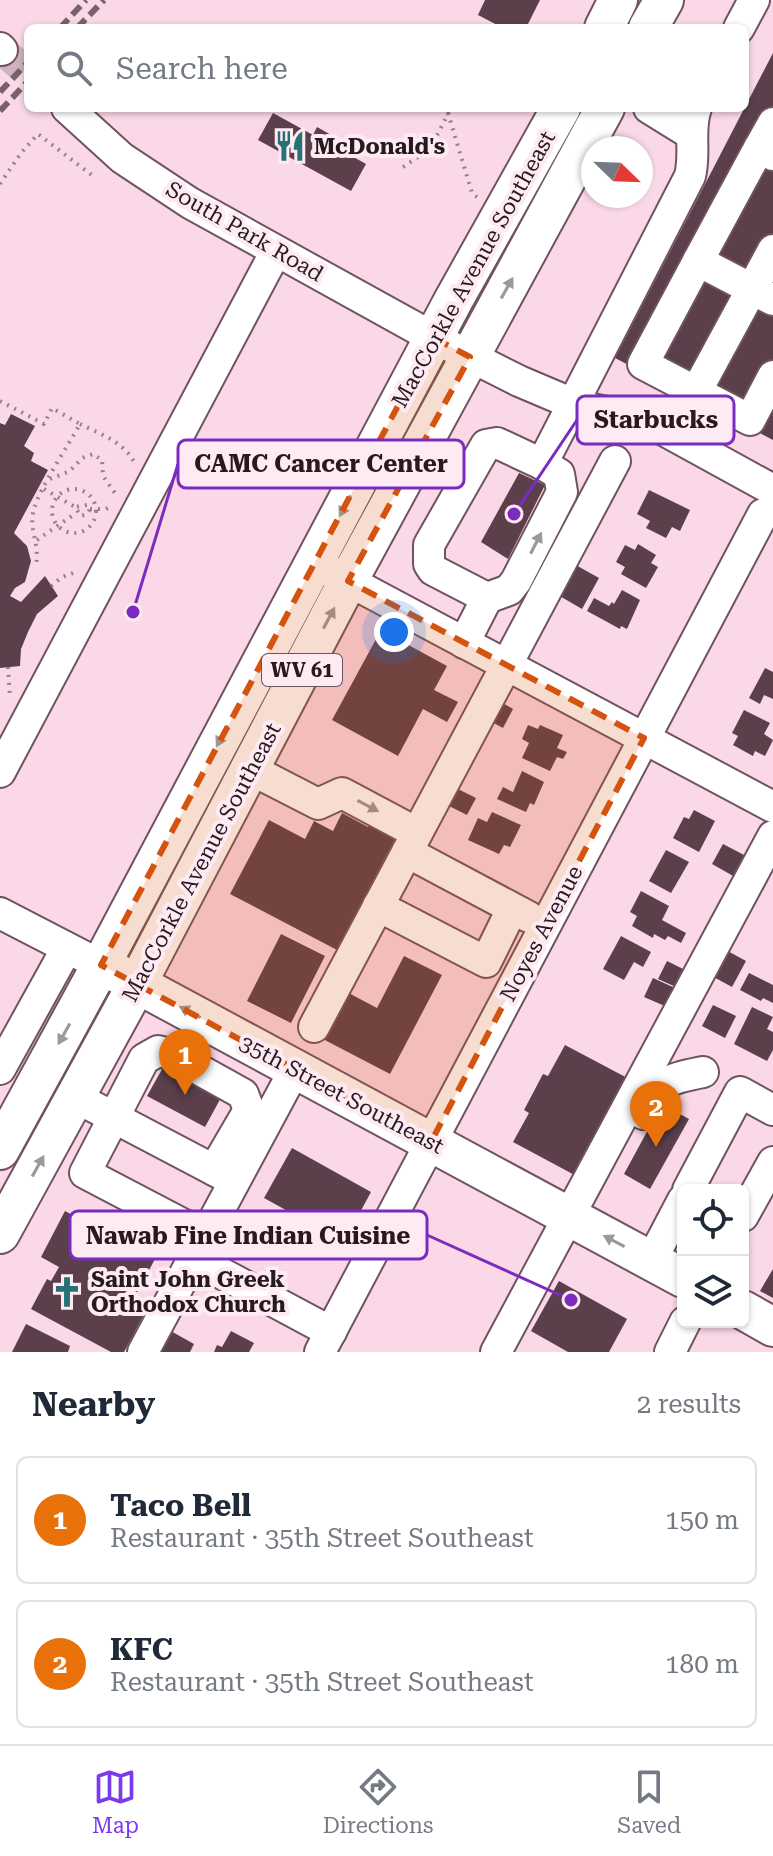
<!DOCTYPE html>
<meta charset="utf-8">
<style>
:root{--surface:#fff;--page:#f6f6f7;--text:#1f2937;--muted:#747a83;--line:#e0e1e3;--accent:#7c3aed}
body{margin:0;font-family:"Roboto Serif",serif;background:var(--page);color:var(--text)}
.controls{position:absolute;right:24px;bottom:24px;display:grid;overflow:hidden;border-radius:12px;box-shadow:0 2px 6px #0004}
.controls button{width:72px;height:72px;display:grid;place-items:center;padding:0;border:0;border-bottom:2px solid var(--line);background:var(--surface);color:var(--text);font:40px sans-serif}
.compass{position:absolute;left:581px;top:136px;width:72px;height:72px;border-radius:50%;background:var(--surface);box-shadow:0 2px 6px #0004;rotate:113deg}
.you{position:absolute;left:394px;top:632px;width:28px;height:28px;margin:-20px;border:6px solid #fff;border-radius:50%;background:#1a73e8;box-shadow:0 0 0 12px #1a73e833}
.badge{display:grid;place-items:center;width:52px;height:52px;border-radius:50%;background:var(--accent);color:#fff;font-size:26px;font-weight:700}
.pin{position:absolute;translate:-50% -66px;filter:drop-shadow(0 2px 4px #0008)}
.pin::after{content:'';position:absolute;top:42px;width:28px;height:24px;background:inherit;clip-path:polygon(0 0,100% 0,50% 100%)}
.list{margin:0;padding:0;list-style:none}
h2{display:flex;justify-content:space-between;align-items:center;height:104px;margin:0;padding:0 32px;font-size:34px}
h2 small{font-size:26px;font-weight:400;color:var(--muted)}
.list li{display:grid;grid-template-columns:52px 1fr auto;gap:24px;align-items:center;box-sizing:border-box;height:128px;margin:0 16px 16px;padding:0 16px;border:2px solid var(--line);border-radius:12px}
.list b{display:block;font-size:30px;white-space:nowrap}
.list p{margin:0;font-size:26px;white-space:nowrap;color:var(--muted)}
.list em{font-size:26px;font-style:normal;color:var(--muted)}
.icon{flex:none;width:44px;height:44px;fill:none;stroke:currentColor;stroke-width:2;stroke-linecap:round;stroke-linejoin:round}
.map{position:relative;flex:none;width:773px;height:1352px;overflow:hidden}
.search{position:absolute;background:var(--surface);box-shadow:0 2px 6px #0004;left:24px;right:24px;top:24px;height:88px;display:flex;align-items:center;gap:20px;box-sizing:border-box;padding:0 28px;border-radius:12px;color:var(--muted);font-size:30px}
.sheet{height:392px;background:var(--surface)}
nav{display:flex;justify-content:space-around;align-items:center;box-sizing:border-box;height:112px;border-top:2px solid var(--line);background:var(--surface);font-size:22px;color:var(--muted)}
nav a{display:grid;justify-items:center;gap:4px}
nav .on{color:var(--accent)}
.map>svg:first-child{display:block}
.building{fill:#5b404c}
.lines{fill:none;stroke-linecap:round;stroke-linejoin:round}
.minor-tunnel{stroke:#d0b2bf;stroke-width:30;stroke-dasharray:30 15;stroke-linecap:butt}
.minor-casing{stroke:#6f5360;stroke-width:34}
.major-casing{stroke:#6f5360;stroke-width:42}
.path{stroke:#98808b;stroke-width:4;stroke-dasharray:2 6;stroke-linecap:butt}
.minor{stroke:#fff;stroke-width:30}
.major{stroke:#fff;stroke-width:38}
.rail{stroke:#77626b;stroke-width:6;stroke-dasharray:12 6;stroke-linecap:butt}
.oneway{fill:#9d989a}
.marked{fill:#d5530e;fill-opacity:0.2;stroke:#d5530e;stroke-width:6;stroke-dasharray:16 10;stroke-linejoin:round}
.labels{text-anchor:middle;stroke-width:8;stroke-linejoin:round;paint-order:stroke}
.shield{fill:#feeaf3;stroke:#67585f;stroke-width:2}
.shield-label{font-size:20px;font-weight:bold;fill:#261a1f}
.poi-label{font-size:22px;font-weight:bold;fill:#261a1f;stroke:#feeaf3;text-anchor:start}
.street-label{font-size:22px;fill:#261a1f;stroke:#feeaf3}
.leader{fill:none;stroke:#7b2cbf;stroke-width:3}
.callout-dot{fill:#7b2cbf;stroke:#feeaf3;stroke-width:3}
.callout{fill:#feeaf3;stroke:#7b2cbf;stroke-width:3}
.callout-label{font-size:24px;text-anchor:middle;font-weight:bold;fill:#261a1f}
</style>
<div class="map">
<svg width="773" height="1352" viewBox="0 0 773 1352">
<rect width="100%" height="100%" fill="#fad8e7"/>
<g class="building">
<polygon points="485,0 540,0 526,28 503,28 478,15"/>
<polygon points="773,53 773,440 615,358"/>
<polygon points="273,113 313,135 317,127 354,148 350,155 366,164 351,191 258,140"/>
<polygon points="11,414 35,426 24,446 34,453 31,461 48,470 14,533 27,546 31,561 25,582 15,588 10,596 21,602 45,576 58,596 37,614 28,632 21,649 20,666 0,668 0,423 5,425"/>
<polygon points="519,473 545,485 508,559 481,542"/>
<polygon points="649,490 690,510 680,531 672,527 666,538 646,528 650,521 637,514"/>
<polygon points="638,544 656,555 651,563 658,567 646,588 621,574 625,567 616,562 625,545 635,550"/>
<polygon points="574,564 599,578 582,609 558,595"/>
<polygon points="622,590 640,600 627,629 621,626 620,629 587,611 594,598 609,606 612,602 614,604"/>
<polygon points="381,630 447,666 434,690 458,702 447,722 423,709 398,756 332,720"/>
<polygon points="765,668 773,672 773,699 764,695 760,704 749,698"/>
<polygon points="501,702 513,709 503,728 490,721"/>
<polygon points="744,710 770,723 764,734 773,740 765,756 755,751 753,756 733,745 738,736 732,733"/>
<polygon points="528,725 538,729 540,725 563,735 557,748 567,752 563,759 557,757 550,771 522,758 529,743 522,739"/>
<polygon points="522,771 544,782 534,805 530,803 526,812 497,799 503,787 513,792"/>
<polygon points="456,788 476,798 467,815 447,805"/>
<polygon points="694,810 715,821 699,852 673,838 684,817 689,819"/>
<polygon points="492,812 521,825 510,847 504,845 499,854 468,840 478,818 487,822"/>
<polygon points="342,813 368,827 371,821 397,835 337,950 230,894 269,820 305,839 314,821 333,831"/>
<polygon points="723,844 746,856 735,877 712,864"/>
<polygon points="666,850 689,862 671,893 649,881"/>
<polygon points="641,891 669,906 662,920 686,933 681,943 668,936 665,940 654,934 653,938 632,926 637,916 630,912"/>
<polygon points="281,934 325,956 291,1023 247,1001"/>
<polygon points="621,936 651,952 643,967 634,962 624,980 603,969"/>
<polygon points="724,949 746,961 732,987 710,975"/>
<polygon points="404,956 442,975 390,1074 319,1037 343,990 377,1008"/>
<polygon points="667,961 685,970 676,987 658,979"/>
<polygon points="749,973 773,985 773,1003 763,998 761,1001 740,990"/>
<polygon points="653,978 675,988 667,1007 644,997"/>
<polygon points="713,1005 736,1016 725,1038 702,1026"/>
<polygon points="752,1007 773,1017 767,1029 773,1032 773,1050 767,1061 734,1044"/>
<polygon points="565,1045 633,1081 582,1179 513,1142 529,1113 524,1110 543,1074 548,1076"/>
<polygon points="166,1062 223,1094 205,1127 147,1096"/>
<polygon points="662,1104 689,1119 650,1189 624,1174"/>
<polygon points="292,1148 371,1192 344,1242 264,1198"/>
<polygon points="65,1211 155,1259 132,1302 147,1309 124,1352 111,1352 31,1309 47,1279 51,1281 59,1267 41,1257"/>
<polygon points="773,1269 773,1298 760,1291"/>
<polygon points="559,1281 627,1319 609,1352 568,1352 531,1331"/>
<polygon points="26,1324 70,1346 68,1352 12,1352"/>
<polygon points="169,1330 194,1344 190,1352 157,1352"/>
<polygon points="231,1331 254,1343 249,1352 214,1352 217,1345 222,1347"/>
</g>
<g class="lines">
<polyline class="minor-tunnel" points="2,50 28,73"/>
<defs>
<g id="minor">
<polyline points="739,28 754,0"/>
<polyline points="0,48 2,50"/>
<polyline points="67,108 122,158 190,203 434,338 519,381 578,406 625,416 662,429 773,490"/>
<polyline points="649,108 691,134"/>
<polyline points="759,148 773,123"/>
<polyline points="698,261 759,148 773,155"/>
<polyline points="773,300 698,261 643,364 750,420 773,376"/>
<polyline points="696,392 773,250"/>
<polyline points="330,571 773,807"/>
<polyline points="487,598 509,590 516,581 562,492 559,474 542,464"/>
<path d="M464,643l23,-45 -54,-28 -4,-6v-19l57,-100 11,-2 45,21 148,-288c6,-23 -2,-46 6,-68"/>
<polyline points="250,769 318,804 342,793 417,833"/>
<polyline points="0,772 276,251"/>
<polyline points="407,852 529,917"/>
<polyline points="378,906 486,962 512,909"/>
<polyline points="0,913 85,957"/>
<polyline points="314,1027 615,461"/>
<polyline points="0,1069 67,948"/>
<polyline points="75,1097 229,1178"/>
<path d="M643,1114c19,-34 22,-34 60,-42"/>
<polyline points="688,1190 740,1092 773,1110"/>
<polyline points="743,1216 773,1162"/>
<polyline points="190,1228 85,1173 144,1059 158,1051 171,1054 243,1094 249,1110 214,1170"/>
<polyline points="193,1258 331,1332"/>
<polyline points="651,1261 683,1200"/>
<polyline points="143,1352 295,1069"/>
<polyline points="320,1352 763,514"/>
<polyline points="496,1352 773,836"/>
<polyline points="670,1352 685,1322"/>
</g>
<g id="major">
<polyline points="604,28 618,0"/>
<polyline points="648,28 664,0"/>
<polyline points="115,972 683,1278"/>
<polyline points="0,1150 101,965 453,301 561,108"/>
<polyline points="0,1234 137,984 348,581 605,108"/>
<polyline points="743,1310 773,1327"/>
</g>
</defs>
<use href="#minor" class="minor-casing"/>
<use href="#major" class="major-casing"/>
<g class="path">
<polyline points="448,113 472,193 477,197"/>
<polyline points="403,167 430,149 451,108"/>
<polyline points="0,184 21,153 38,134 93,176"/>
<path d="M0,401l44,23 8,-16 28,16c-12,22 -40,63 -46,85 -6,20 6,34 2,56"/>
<path d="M80,424c20,10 45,18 55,40"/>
<polyline points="50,479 70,471 82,458 93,454 102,460 103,476 117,496"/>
<polyline points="44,489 75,507 81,516 87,514 90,509 87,505 75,507"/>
<circle cx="74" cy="511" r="22"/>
<polyline points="90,509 106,509 110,507"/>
<polyline points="37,540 76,513"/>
<polyline points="51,586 62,577 76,572"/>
<polyline points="8,667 10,697"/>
</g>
<use href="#minor" class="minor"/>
<use href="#major" class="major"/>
<g class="rail">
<polyline points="60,28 86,0"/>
<polyline points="77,28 104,0"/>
<polyline points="0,92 28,62"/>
<polyline points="0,111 28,81"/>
</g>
</g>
<defs><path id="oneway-solid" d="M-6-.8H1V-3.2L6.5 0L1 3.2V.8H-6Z" transform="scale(2)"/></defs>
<g class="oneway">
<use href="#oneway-solid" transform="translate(507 288) rotate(-61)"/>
<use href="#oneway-solid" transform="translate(345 506) rotate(118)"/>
<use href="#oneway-solid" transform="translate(536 543) rotate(-63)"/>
<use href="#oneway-solid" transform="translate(329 618) rotate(-62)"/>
<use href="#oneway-solid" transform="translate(222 736) rotate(118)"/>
<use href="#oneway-solid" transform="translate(368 806) rotate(28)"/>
<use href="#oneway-solid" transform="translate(190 1012) rotate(-152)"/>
<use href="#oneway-solid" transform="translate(64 1034) rotate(119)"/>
<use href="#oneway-solid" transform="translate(38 1166) rotate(-61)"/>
<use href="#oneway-solid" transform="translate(614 1241) rotate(-152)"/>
</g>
<path class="marked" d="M434,338l36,19 -122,224 296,157 -213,404 -330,-177z"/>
<defs>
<symbol id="restaurant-bare" viewBox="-9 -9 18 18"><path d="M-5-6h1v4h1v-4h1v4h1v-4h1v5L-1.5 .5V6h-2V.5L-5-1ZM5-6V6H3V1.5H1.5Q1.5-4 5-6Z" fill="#267174" stroke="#feeaf3" stroke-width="2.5" paint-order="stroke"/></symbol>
<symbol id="church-bare" viewBox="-9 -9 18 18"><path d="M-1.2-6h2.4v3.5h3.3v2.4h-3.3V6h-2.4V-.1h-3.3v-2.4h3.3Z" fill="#267174" stroke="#feeaf3" stroke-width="2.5" paint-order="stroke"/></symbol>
</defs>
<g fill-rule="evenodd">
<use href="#restaurant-bare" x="268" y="124" width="44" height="44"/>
<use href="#church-bare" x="45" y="1270" width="44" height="44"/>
</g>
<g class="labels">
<rect class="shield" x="262" y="654" width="80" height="32" rx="6"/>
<g class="shield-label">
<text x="302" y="677">WV 61</text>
</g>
<g class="poi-label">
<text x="314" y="154">McDonald's</text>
<text x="91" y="1287">Saint John Greek<tspan x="91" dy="25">Orthodox Church</tspan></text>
</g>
<g class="street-label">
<text transform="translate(245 231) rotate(30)" y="8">South Park Road</text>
<text transform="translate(473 269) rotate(-61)" y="8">MacCorkle Avenue Southeast</text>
<text transform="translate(201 862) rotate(-62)" y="8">MacCorkle Avenue Southeast</text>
<text transform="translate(541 933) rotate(-62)" y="8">Noyes Avenue</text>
<text transform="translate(342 1094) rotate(28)" y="8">35th Street Southeast</text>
</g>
</g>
<path class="leader" d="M514 514L577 420M133 612L178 464M571 1300L427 1235"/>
<g class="callout-dot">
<circle cx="514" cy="514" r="8"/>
<circle cx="133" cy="612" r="8"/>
<circle cx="571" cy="1300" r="8"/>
</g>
<g class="callout">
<rect x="577" y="396" width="157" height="48" rx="8"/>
<rect x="178" y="440" width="286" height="48" rx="8"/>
<rect x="70" y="1211" width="357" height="48" rx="8"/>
</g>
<g class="callout-label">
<text x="656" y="428">Starbucks</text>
<text x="321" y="472">CAMC Cancer Center</text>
<text x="248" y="1244">Nawab Fine Indian Cuisine</text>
</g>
</svg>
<div class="controls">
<button><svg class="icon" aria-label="locate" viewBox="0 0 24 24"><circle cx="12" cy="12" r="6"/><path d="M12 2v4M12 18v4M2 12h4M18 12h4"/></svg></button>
<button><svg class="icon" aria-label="layers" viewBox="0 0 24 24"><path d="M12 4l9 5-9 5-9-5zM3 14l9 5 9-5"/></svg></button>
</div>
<svg class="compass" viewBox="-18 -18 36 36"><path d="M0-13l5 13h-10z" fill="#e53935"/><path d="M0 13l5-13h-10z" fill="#747a83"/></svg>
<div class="you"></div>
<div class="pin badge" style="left:185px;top:1095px;background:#e8710a">1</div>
<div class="pin badge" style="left:656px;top:1147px;background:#e8710a">2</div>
<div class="search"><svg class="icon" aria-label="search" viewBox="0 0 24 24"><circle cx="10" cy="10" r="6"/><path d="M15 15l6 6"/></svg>Search here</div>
</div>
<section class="sheet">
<h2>Nearby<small>2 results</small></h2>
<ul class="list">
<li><span class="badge" style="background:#e8710a">1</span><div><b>Taco Bell</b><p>Restaurant · 35th Street Southeast</p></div><em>150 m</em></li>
<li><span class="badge" style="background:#e8710a">2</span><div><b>KFC</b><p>Restaurant · 35th Street Southeast</p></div><em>180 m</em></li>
</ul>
</section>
<nav>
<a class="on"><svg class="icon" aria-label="map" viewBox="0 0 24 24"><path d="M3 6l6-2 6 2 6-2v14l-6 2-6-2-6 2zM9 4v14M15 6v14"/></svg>Map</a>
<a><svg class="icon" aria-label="directions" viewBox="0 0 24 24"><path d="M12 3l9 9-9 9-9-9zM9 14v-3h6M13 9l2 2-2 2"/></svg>Directions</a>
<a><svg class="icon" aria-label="saved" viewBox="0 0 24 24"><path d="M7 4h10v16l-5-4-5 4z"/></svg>Saved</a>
</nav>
